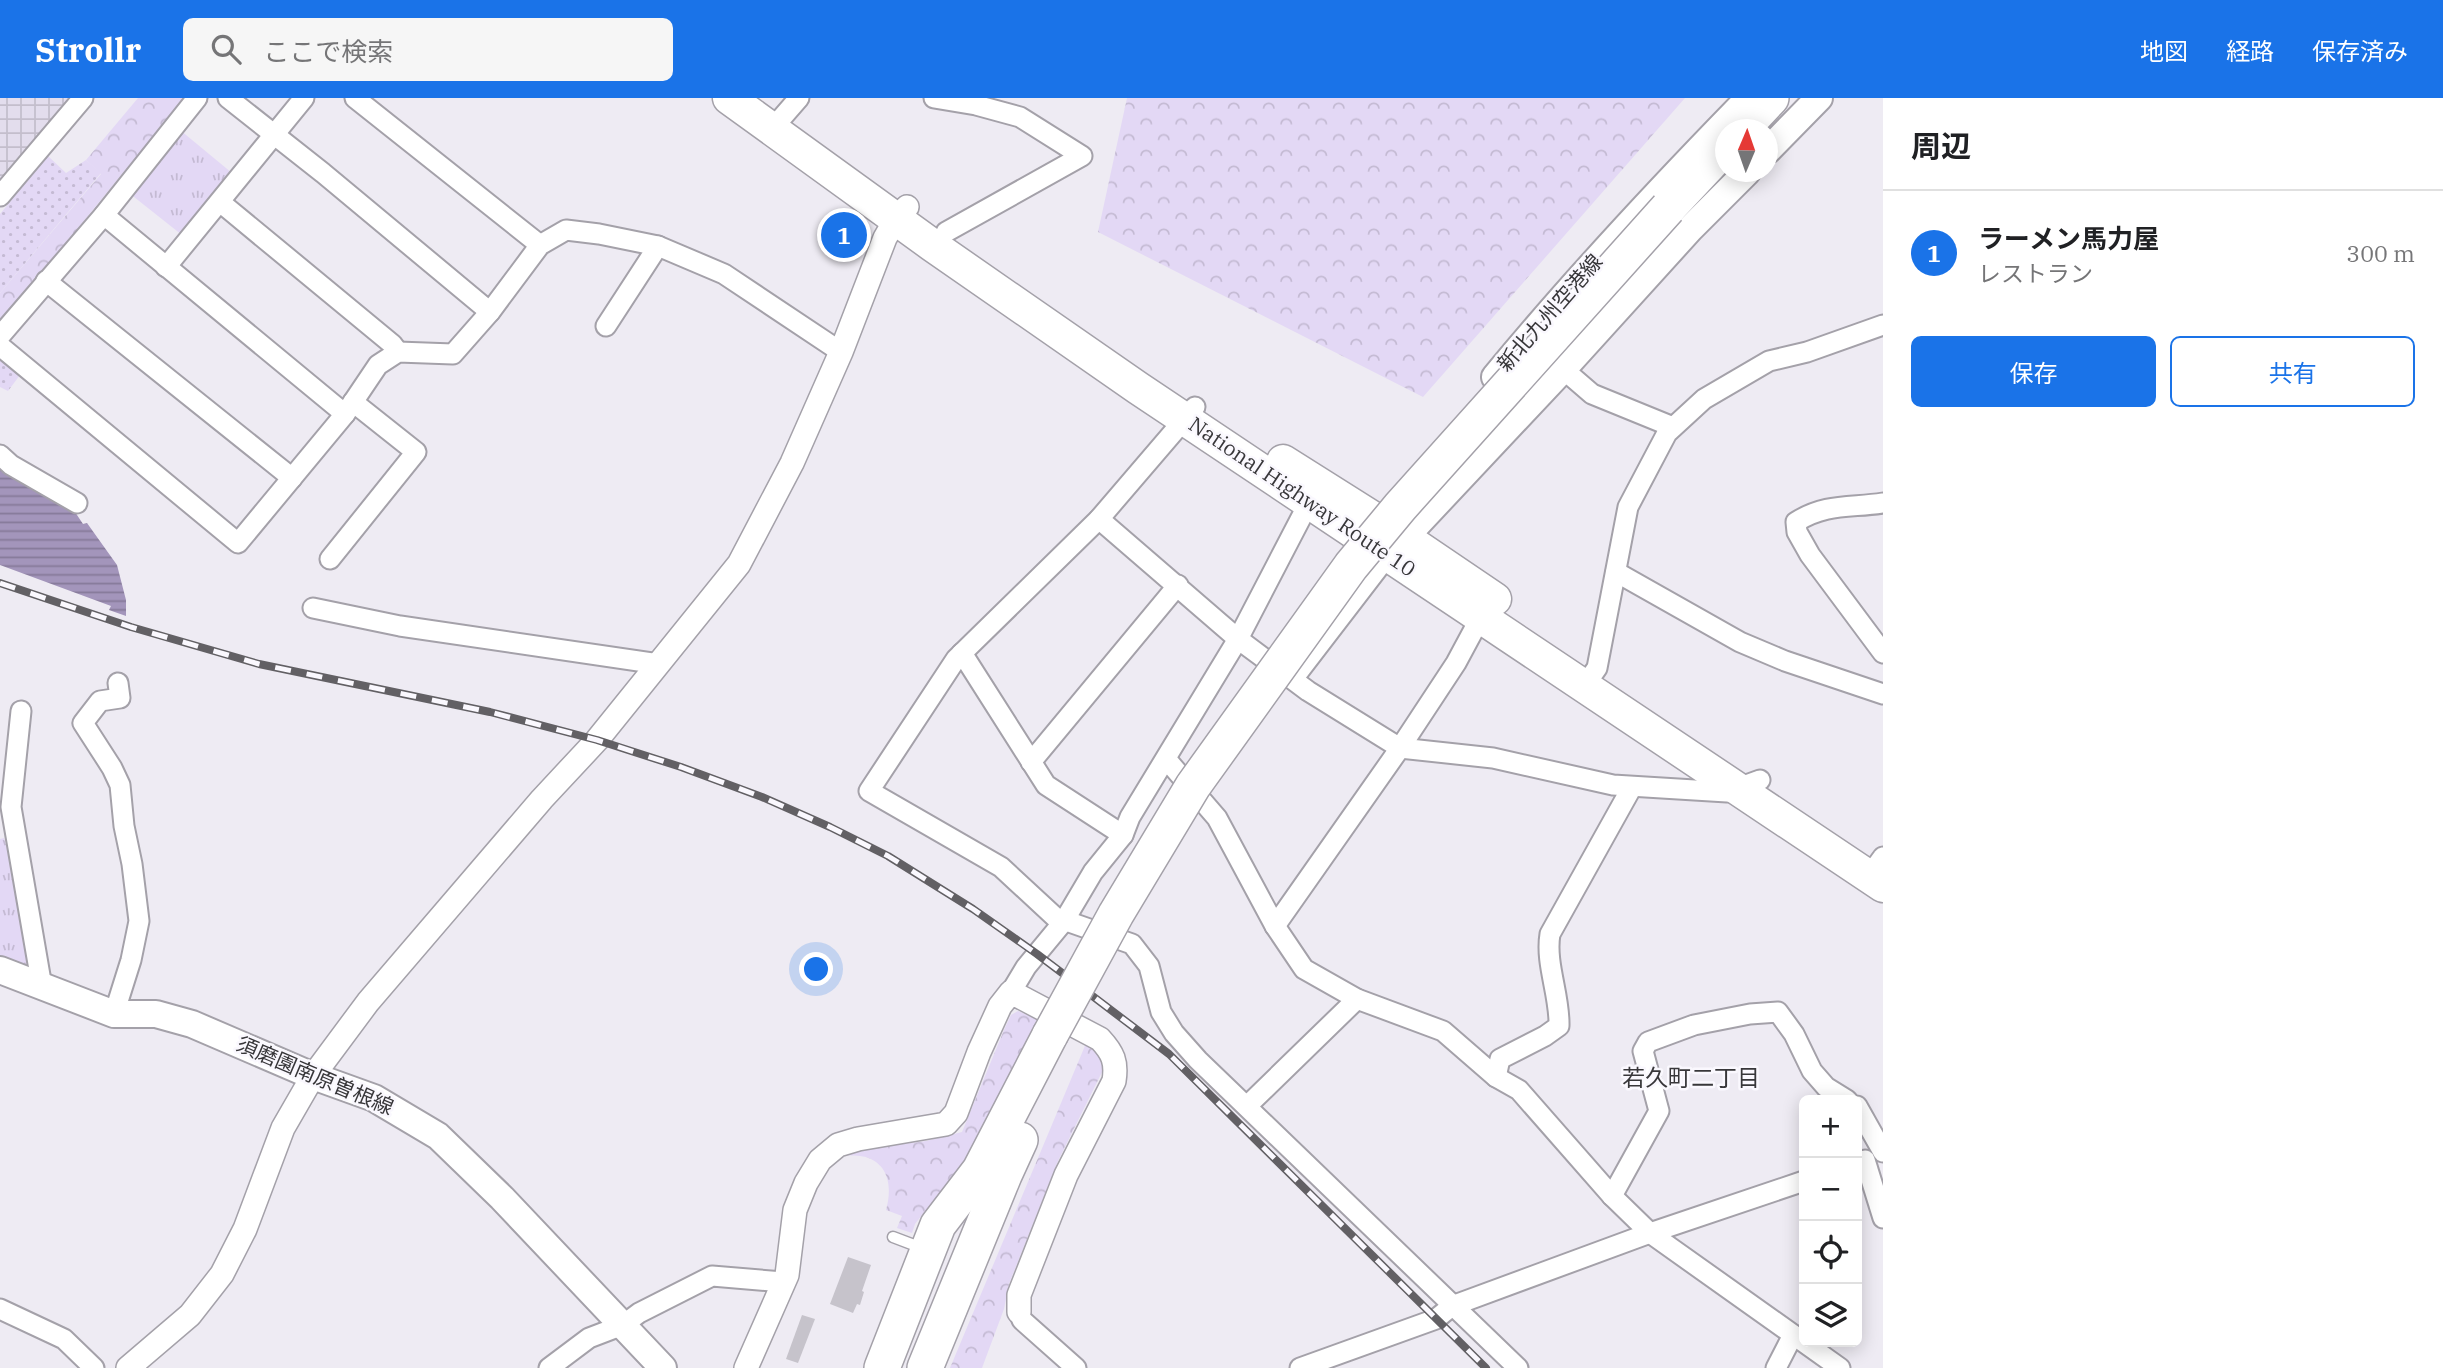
<!DOCTYPE html>
<html lang="ja">
<meta charset="utf-8">
<style>
:root{--surface:#fff;--page:#f6f6f6;--text:#202124;--muted:#757577;--line:#e0e0e0;--accent:#1a73e8}
body{margin:0;font-family:"IBM Plex Serif","Noto Sans JP",serif;background:var(--page);color:var(--text)}
.controls{position:absolute;right:21px;bottom:21px;display:grid;overflow:hidden;border-radius:10px;box-shadow:0 4px 18px #0003}
.controls button{width:63px;height:63px;display:grid;place-items:center;padding:0;border:0;border-bottom:2px solid var(--line);background:var(--surface);color:var(--text);font:35px sans-serif}
.compass{position:absolute;left:1715px;top:21px;width:63px;height:63px;border-radius:50%;background:var(--surface);box-shadow:0 4px 18px #0003;rotate:2deg}
.you{position:absolute;left:817px;top:872px;width:24px;height:24px;margin:-18px;border:5px solid #fff;border-radius:50%;background:#1a73e8;box-shadow:0 0 0 10px #1a73e833}
.badge{display:grid;place-items:center;width:46px;height:46px;border-radius:50%;background:var(--accent);color:#fff;font-size:23px;font-weight:700}
.pin{position:absolute;translate:-50% -50%;border:4px solid #fff;box-shadow:0 2px 7px #0006}
.list{margin:0;padding:0;list-style:none}
h2{display:flex;justify-content:space-between;align-items:center;height:91px;margin:0;padding:0 28px;font-size:30px}
h2 small{font-size:23px;font-weight:400;color:var(--muted)}
.list li{display:grid;grid-template-columns:46px 1fr auto;gap:21px;align-items:center;box-sizing:border-box;height:126px;padding:0 28px;border-top:2px solid var(--line)}
.list b{display:block;font-size:26px;white-space:nowrap}
.list p{margin:0;font-size:23px;white-space:nowrap;color:var(--muted)}
.list em{font-size:23px;font-style:normal;color:var(--muted)}
.actions{display:flex;gap:14px;padding:21px 28px}
.actions a{flex:1;padding:16px 0;border:2px solid var(--accent);border-radius:10px;text-align:center;font-size:24px;color:var(--accent)}
.actions .main{background:var(--accent);color:#fff}
.icon{flex:none;width:38px;height:38px;fill:none;stroke:currentColor;stroke-width:2;stroke-linecap:round;stroke-linejoin:round}
.map{position:relative;flex:none;width:1883px;height:1270px;overflow:hidden}
header{display:flex;align-items:center;gap:42px;box-sizing:border-box;height:98px;padding:0 35px;background:var(--accent);color:#fff}
header strong{font-size:33px}
nav{display:flex;gap:38px;margin-inline-start:auto;font-size:24px}
.search{width:490px;height:63px;background:var(--page);display:flex;align-items:center;gap:18px;box-sizing:border-box;padding:0 24px;border-radius:10px;color:var(--muted);font-size:26px}
main{display:flex}
aside{flex:1;background:var(--surface)}
.map>svg:first-child{display:block}
.industrial{fill:url(#industrial-grid)}
.grass{fill:url(#grass-dots)}
.forest{fill:url(#forest-crowns)}
.park{fill:url(#park-tufts)}
.water{fill:url(#water-rules)}
.building{fill:#c6c3cb}
.lines{fill:none;stroke-linecap:round;stroke-linejoin:round}
.service-casing{stroke:#a4a1a9;stroke-width:13}
.minor-casing{stroke:#a4a1a9;stroke-width:23}
.tertiary-casing{stroke:#a4a1a9;stroke-width:26}
.secondary-casing{stroke:#a4a1a9;stroke-width:30}
.trunk-casing{stroke:#a4a1a9;stroke-width:35}
.motorway-casing{stroke:#a4a1a9;stroke-width:38}
.service{stroke:#fff;stroke-width:10}
.minor{stroke:#fff;stroke-width:19}
.tertiary{stroke:#fff;stroke-width:23}
.secondary{stroke:#fff;stroke-width:26}
.trunk{stroke:#fff;stroke-width:32}
.motorway{stroke:#fff;stroke-width:35}
.rail-casing{stroke:#626064;stroke-width:8}
.rail{stroke:#faf8fe;stroke-width:5;stroke-dasharray:16;stroke-linecap:butt}
.motorway-bridge-casing{stroke:#a4a1a9;stroke-width:38;stroke-linecap:butt}
.motorway-bridge{stroke:#fff;stroke-width:35}
.labels{text-anchor:middle;stroke-width:5;stroke-linejoin:round;paint-order:stroke}
.street-label{font-size:21px;fill:#38373a;stroke:#faf8fe}
.neighbourhood-label{font-size:23px;fill:#38373a;stroke:#faf8fe}
</style>
<header>
<strong>Strollr</strong>
<div class="search"><svg class="icon" aria-label="search" viewBox="0 0 24 24"><circle cx="10" cy="10" r="6"/><path d="M15 15l6 6"/></svg>ここで検索</div>
<nav><a>地図</a><a>経路</a><a>保存済み</a></nav>
</header>
<main>
<div class="map">
<svg width="1883" height="1270" viewBox="0 0 1883 1270">
<defs>
<pattern id="industrial-grid" width="8" height="8" patternUnits="userSpaceOnUse" patternTransform="scale(1.75)"><rect width="8" height="8" fill="#e3dded"/><path d="M0 4h8M4 0v8" fill="none" stroke="#c4becc"/></pattern>
<pattern id="grass-dots" width="8" height="8" patternUnits="userSpaceOnUse" patternTransform="scale(1.75)"><rect width="8" height="8" fill="#e3d8f5"/><path d="M2 2h.1M6 6h.1" fill="none" stroke="#c4bad3" stroke-width="1.8" stroke-linecap="round"/></pattern>
<pattern id="forest-crowns" width="20" height="18" patternUnits="userSpaceOnUse" patternTransform="scale(1.75)"><rect width="20" height="18" fill="#e3d8f5"/><path d="M2 6a3 3 0 1 1 6 0M12 15a3 3 0 1 1 6 0" fill="none" stroke="#c4bad3"/></pattern>
<pattern id="park-tufts" width="24" height="20" patternUnits="userSpaceOnUse" patternTransform="scale(1.75)"><rect width="24" height="20" fill="#e3d8f5"/><path d="M3 7l-1-3M5 7V3M7 7l1-3M15 17l-1-3M17 17v-4M19 17l1-3" fill="none" stroke="#c4bad3"/></pattern>
<pattern id="water-rules" width="6" height="5" patternUnits="userSpaceOnUse" patternTransform="scale(1.75)"><rect width="6" height="5" fill="#a395bb"/><path d="M0 2.5h6" fill="none" stroke="#867a99"/></pattern>
</defs>
<rect width="100%" height="100%" fill="#eeebf3"/>
<polygon class="industrial" points="0,0 83,0 0,98"/>
<g class="grass">
<polygon points="48,58 66,75 86,62 101,75 0,195 0,116"/>
<polygon points="0,255 23,273 8,293 0,289"/>
</g>
<g class="forest">
<polygon points="138,0 184,0 0,226 0,195 101,76 86,62"/>
<polygon points="1127,0 1685,0 1423,299 1098,134"/>
<path d="M1018,913l19,8 -78,165 -33,26 -11,14 -3,9 -15,-5 5,-12 -16,-6c6,-21 4,-45 -20,-53 -8,-2 -16,-1 -23,-2l15,-5 68,-9 36,-9 42,-102 7,-15z"/>
<polygon points="1087,943 1104,958 1105,968 1058,1063 1009,1186 1004,1211 982,1270 950,1270"/>
</g>
<g class="park">
<polygon points="180,32 232,75 182,137 129,95"/>
<polygon points="4,740 7,750 14,752 30,872 0,861 0,741"/>
</g>
<polygon class="water" points="0,367 73,411 83,426 87,425 117,467 126,502 126,518 109,512 111,508 0,467"/>
<g class="building">
<polygon points="848,1159 871,1167 862,1193 864,1194 860,1207 857,1206 853,1215 830,1206"/>
<polygon points="802,1217 815,1221 798,1265 786,1261"/>
</g>
<g class="lines">
<defs>
<polyline id="service" points="893,1139 922,1150"/>
<g id="minor">
<polyline points="228,0 323,75 490,214"/>
<polyline points="355,0 540,147"/>
<polyline points="934,0 976,7 1020,19 1082,58 946,134"/>
<polyline points="772,31 799,0"/>
<polyline points="0,98 83,0"/>
<polyline points="220,104 392,246 398,254"/>
<polyline points="104,117 345,316"/>
<polyline points="166,169 304,0"/>
<polyline points="46,183 292,380"/>
<polyline points="606,228 658,148"/>
<polyline points="0,238 104,117 197,0"/>
<polyline points="0,248 238,445 345,316 378,267 398,254 453,256 490,214 540,147 566,132 599,136 658,148 724,176 841,254"/>
<polyline points="1563,271 1592,296 1673,329"/>
<polyline points="1195,309 1099,421 956,561 869,693 1001,769 1055,819 1132,846 1149,868 1161,914 1174,935 1198,962 1518,1270"/>
<polyline points="0,357 11,367 77,405"/>
<path d="M1883,405c-32,5 -57,0 -87,19l1,10 13,23 73,98"/>
<polyline points="1099,421 1238,541 1308,593 1400,650 1493,660 1613,687 1727,694 1760,682"/>
<polyline points="330,461 416,354 353,304"/>
<polyline points="1616,474 1740,544 1785,563 1883,596"/>
<polyline points="313,510 400,528 659,566"/>
<polyline points="962,555 1046,687 1123,737"/>
<polyline points="1293,581 1389,456"/>
<polyline points="1585,587 1597,570 1628,409 1667,335 1704,301 1769,263 1807,254 1883,227"/>
<polyline points="21,613 11,709 42,889"/>
<polyline points="1167,662 1217,720 1275,828 1304,871 1357,901 1443,933 1496,979 1519,992 1612,1098 1650,1135 1840,1270"/>
<polyline points="1031,664 1178,487"/>
<polyline points="1869,778 1883,759"/>
<polyline points="1275,828 1400,650 1456,565 1485,511"/>
<polyline points="1011,894 1026,869 1064,823 1093,774 1123,737 1130,719 1238,541 1304,414 1305,402"/>
<polyline points="114,916 131,862 139,823 132,766 124,728 120,687 112,670 83,625 100,603 120,600 118,585"/>
<path d="M1496,979l4,-18 45,-23 14,-10c1,-31 -14,-62 -9,-92l82,-147"/>
<polyline points="1247,1008 1357,901"/>
<polyline points="1857,1008 1883,1054"/>
<polyline points="1865,1062 1883,1120"/>
<polyline points="1612,1098 1659,1013 1643,953 1648,944 1694,927 1750,916 1778,914 1794,936 1812,973 1826,989 1847,1002"/>
<polyline points="0,1211 64,1241 94,1270"/>
<polyline points="1019,1214 1022,1222 1076,1270"/>
<polyline points="549,1270 589,1240 623,1227 639,1215 712,1178 783,1184"/>
<polyline points="1300,1270 1436,1221 1452,1208 1650,1135 1804,1083"/>
<polyline points="1776,1270 1793,1237"/>
</g>
<g id="tertiary">
<polyline points="128,1270 190,1217 222,1176 245,1131 283,1030 313,978 368,904 542,701 597,642 739,466 792,365 841,254 885,140 896,121 907,109"/>
<path d="M746,1270l41,-93 8,-65 11,-27 14,-23 18,-15 20,-6 88,-15 10,-11 23,-61 21,-46 11,-14 89,47c13,14 17,23 14,42l-48,94 -47,120v17"/>
</g>
<g id="secondary">
<polyline points="1768,52 1819,0"/>
<path d="M1495,279c80,-97 166,-189 254,-279"/>
<polyline points="1392,453 1563,271 1690,131 1747,74"/>
<polyline points="0,872 114,916 156,916 192,926 313,978 374,1000 438,1038 502,1100 663,1270"/>
</g>
<g id="trunk">
<polyline points="729,0 932,147 1138,290 1883,788"/>
<polyline points="1283,363 1405,440 1495,501"/>
</g>
<g id="motorway">
<polyline points="1741,32 1771,0"/>
<polyline points="1668,110 1726,48"/>
<polyline points="882,1270 938,1127 980,1072 1050,937"/>
<polyline points="925,1270 1004,1077 1020,1042"/>
</g>
</defs>
<use href="#service" class="service-casing"/>
<use href="#minor" class="minor-casing"/>
<use href="#tertiary" class="tertiary-casing"/>
<use href="#secondary" class="secondary-casing"/>
<use href="#trunk" class="trunk-casing"/>
<use href="#motorway" class="motorway-casing"/>
<use href="#service" class="service"/>
<use href="#minor" class="minor"/>
<use href="#tertiary" class="tertiary"/>
<use href="#secondary" class="secondary"/>
<use href="#trunk" class="trunk"/>
<use href="#motorway" class="motorway"/>
<defs>
<polyline id="rail" points="0,485 131,529 259,566 490,614 597,642 681,669 762,699 830,729 888,758 973,811 1037,856 1169,956 1486,1270"/>
</defs>
<use href="#rail" class="rail-casing"/>
<use href="#rail" class="rail"/>
<defs>
<polyline id="motorway-bridge" points="1050,937 1116,816 1193,688 1351,468 1400,409 1668,110"/>
</defs>
<use href="#motorway-bridge" class="motorway-bridge-casing"/>
<use href="#motorway-bridge" class="motorway-bridge"/>
</g>
<g class="labels">
<g class="street-label">
<text transform="translate(1550 215) rotate(-49)" y="7">新北九州空港線</text>
<text transform="translate(1302 399) rotate(34)" y="7">National Highway Route 10</text>
<text transform="translate(315 978) rotate(23)" y="7">須磨園南原曽根線</text>
</g>
<g class="neighbourhood-label">
<text x="1691" y="988">若久町二丁目</text>
</g>
</g>
</svg>
<div class="controls">
<button>+</button>
<button>−</button>
<button><svg class="icon" aria-label="locate" viewBox="0 0 24 24"><circle cx="12" cy="12" r="6"/><path d="M12 2v4M12 18v4M2 12h4M18 12h4"/></svg></button>
<button><svg class="icon" aria-label="layers" viewBox="0 0 24 24"><path d="M12 4l9 5-9 5-9-5zM3 14l9 5 9-5"/></svg></button>
</div>
<svg class="compass" viewBox="-18 -18 36 36"><path d="M0-13l5 13h-10z" fill="#e53935"/><path d="M0 13l5-13h-10z" fill="#757577"/></svg>
<div class="you"></div>
<div class="pin badge" style="left:844px;top:137px">1</div>
</div>
<aside>
<h2>周辺<small></small></h2>
<ul class="list">
<li><span class="badge">1</span><div><b>ラーメン馬力屋</b><p>レストラン</p></div><em>300 m</em></li>
</ul>
<div class="actions"><a class="main">保存</a><a>共有</a></div>
</aside>
</main>
